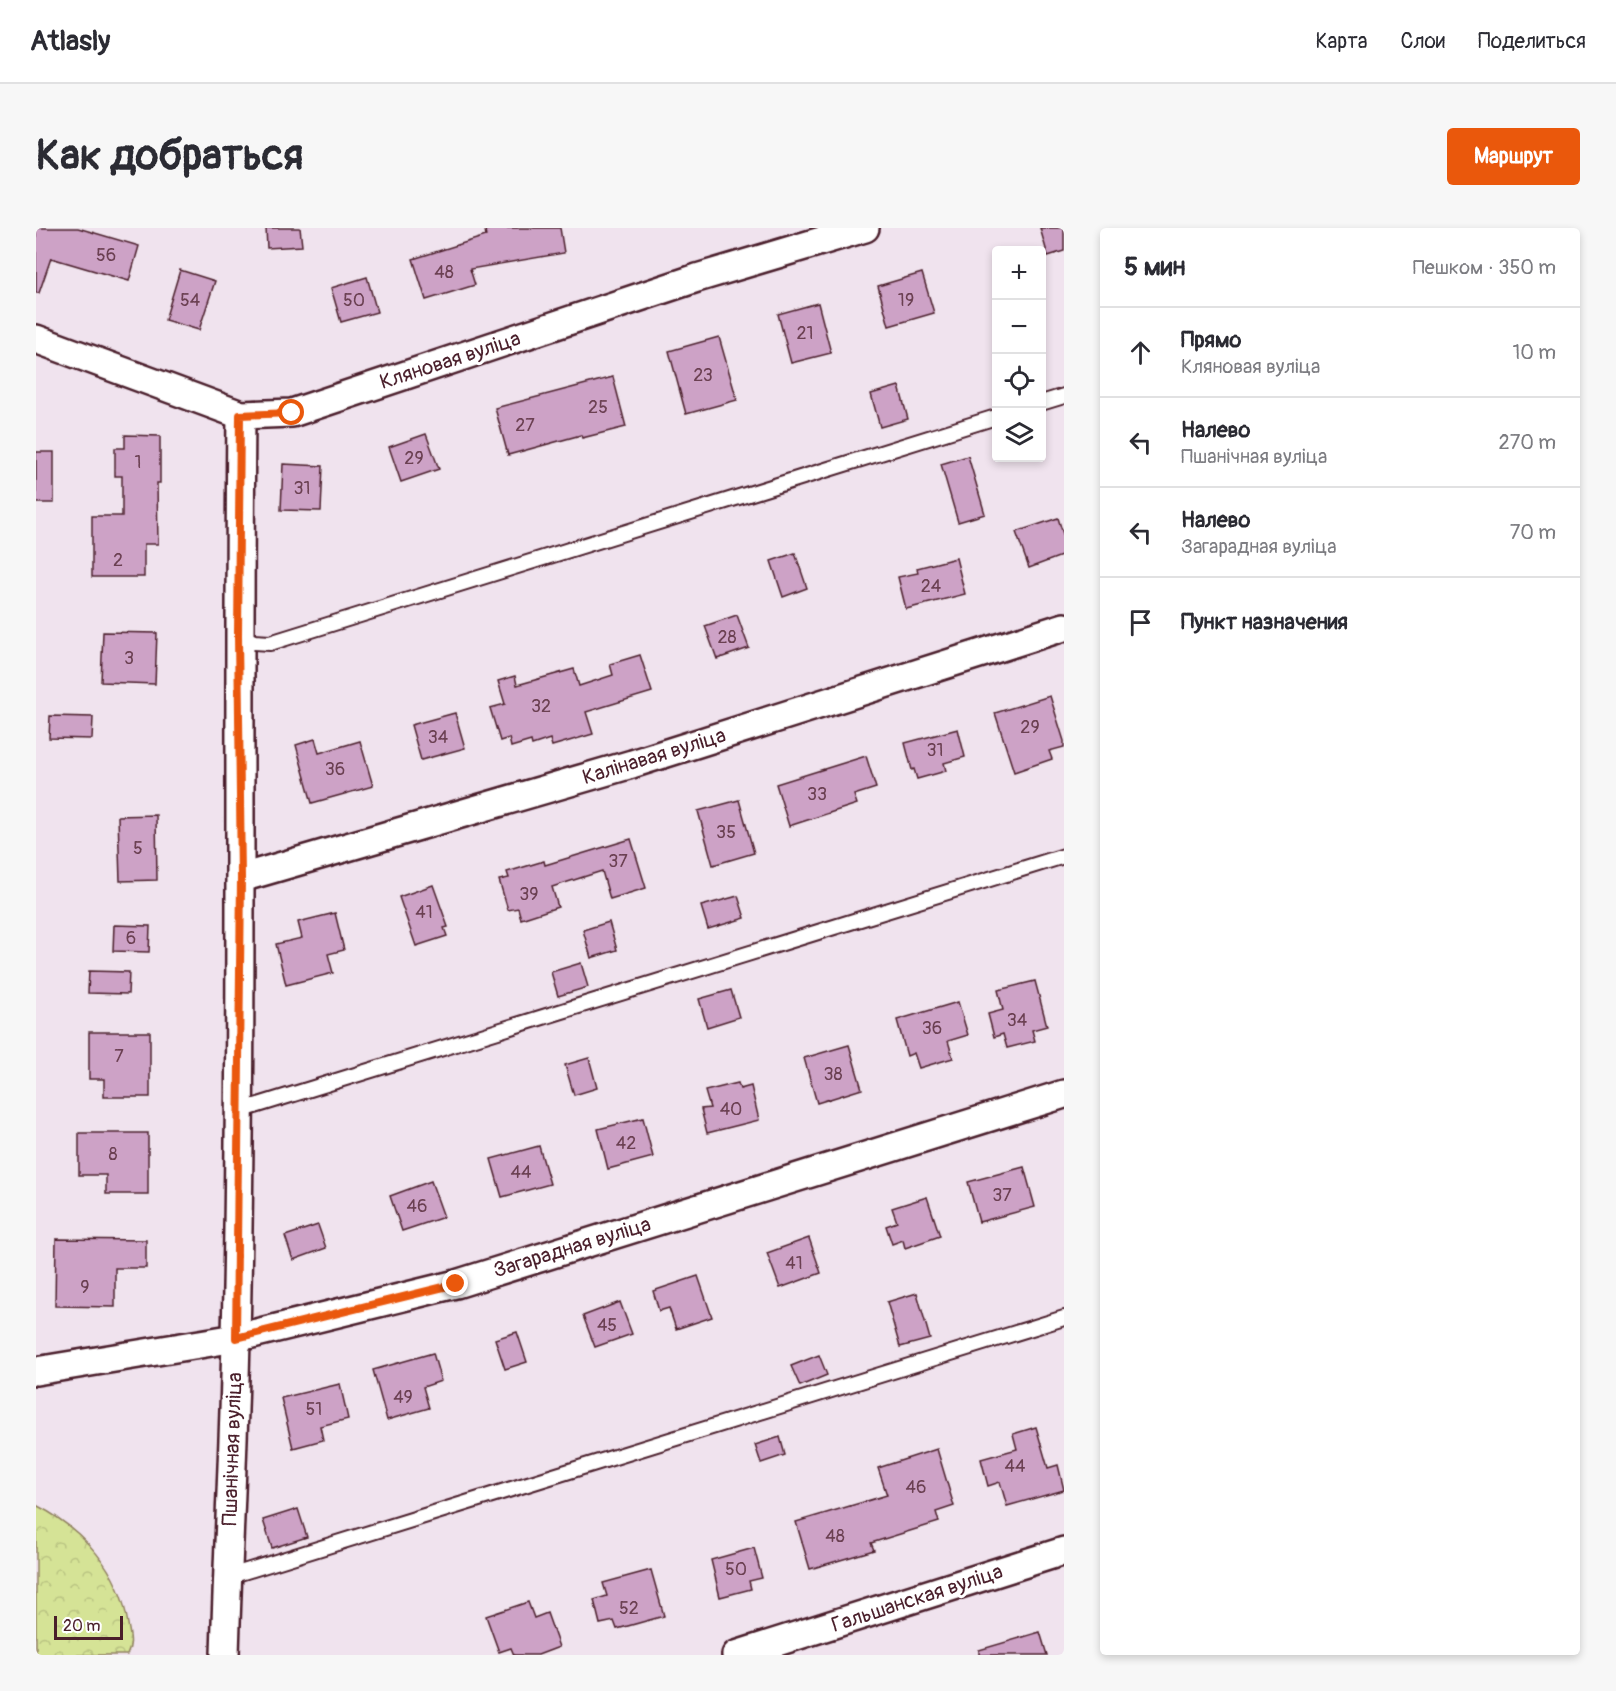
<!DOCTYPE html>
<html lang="ru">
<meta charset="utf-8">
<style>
:root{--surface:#fff;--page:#f7f7f7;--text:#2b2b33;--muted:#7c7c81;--line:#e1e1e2;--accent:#ea580c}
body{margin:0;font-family:Pangolin,sans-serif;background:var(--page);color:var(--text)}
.controls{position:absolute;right:18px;top:18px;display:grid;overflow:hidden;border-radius:6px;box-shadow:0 3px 9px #0003}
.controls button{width:54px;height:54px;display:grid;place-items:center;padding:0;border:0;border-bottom:2px solid var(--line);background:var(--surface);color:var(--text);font:30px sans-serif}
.scale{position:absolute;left:18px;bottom:15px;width:69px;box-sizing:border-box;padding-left:6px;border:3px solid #4a1f2b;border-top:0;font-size:16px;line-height:21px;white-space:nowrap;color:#4a1f2b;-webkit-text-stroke:4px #fff;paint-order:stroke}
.stop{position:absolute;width:18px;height:18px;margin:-14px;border:4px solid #ea580c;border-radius:50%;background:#fff}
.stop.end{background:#ea580c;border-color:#fff;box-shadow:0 2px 6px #0008}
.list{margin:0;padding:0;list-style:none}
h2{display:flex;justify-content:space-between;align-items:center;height:78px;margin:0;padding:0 24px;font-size:26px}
h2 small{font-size:20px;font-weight:400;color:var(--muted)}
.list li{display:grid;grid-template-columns:39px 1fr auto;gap:18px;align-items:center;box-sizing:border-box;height:90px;padding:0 24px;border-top:2px solid var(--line)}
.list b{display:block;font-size:22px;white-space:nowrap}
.list p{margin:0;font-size:20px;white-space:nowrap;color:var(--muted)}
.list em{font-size:20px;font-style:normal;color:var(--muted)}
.icon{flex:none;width:33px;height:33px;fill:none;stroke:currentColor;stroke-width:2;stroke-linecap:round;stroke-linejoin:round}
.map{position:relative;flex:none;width:1028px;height:1427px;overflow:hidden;border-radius:6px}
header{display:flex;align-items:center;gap:36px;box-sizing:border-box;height:84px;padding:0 30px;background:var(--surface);border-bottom:2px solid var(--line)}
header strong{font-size:28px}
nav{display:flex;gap:33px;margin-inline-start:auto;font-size:21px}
.intro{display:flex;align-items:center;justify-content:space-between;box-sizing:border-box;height:144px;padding:0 36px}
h1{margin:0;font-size:42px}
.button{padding:15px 27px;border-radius:6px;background:var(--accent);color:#fff;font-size:21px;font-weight:700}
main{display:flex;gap:36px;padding:0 36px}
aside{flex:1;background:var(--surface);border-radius:6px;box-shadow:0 3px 9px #0003}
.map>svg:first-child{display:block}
.forest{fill:url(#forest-crowns);stroke:#908160;stroke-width:1.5}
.building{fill:#cda2c6;stroke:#4a1f2b;stroke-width:1.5}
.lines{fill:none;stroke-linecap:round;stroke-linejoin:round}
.service-casing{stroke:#4a1f2b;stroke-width:18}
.minor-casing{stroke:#4a1f2b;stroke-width:32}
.service{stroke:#fff;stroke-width:14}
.minor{stroke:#fff;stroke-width:27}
.route{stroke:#ea580c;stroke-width:8}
.labels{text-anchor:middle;stroke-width:6;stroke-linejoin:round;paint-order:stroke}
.number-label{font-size:18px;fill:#6b4052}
.street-label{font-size:21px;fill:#4a1f2b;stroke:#fff}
</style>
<header>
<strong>Atlasly</strong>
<nav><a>Карта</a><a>Слои</a><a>Поделиться</a></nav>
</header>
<div class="intro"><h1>Как добраться</h1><a class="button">Маршрут</a></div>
<main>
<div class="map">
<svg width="1028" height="1427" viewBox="0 0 1028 1427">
<defs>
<pattern id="forest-crowns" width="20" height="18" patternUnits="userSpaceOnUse" patternTransform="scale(1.5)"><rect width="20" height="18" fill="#d5e396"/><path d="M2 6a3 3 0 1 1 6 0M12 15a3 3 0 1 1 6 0" fill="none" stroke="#b8c281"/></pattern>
</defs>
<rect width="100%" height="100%" fill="#f0e3ee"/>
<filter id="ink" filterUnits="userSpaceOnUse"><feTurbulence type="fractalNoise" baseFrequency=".0167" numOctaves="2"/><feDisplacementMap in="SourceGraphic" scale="12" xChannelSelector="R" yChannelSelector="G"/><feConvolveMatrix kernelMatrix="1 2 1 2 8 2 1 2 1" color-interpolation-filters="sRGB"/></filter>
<g filter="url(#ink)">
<path class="forest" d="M0,1277c47,24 84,66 92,119 2,12 5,20 -1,31h-91z"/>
<g class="building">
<polygon points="0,0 42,0 103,18 93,53 15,30 3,65 0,65"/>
<polygon points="230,0 264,0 266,18 231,20"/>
<polygon points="461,0 524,0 528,25 434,41 439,57 390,72 377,31 450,8 449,2"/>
<polygon points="1004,0 1028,0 1028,23 1012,28"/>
<polygon points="144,42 179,53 163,102 129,92"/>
<polygon points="886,45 898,85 853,98 842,58"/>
<polygon points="331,49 341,84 305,94 295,60"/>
<polygon points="782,75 795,125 755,135 742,86"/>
<polygon points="683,109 701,172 650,186 633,123"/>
<polygon points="577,149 590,199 546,210 545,207 472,227 459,180"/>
<polygon points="863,158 872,191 844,199 835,166"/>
<polygon points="390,206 403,241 365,254 353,219"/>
<polygon points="89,207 124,208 124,255 121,255 122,316 108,316 108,349 56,349 56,288 86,288 86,248 79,248 79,220 89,220"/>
<rect x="0" y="224" width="18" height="51"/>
<polygon points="932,228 949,286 922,294 905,236"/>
<polygon points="247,236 287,238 285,283 245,282"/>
<polygon points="1022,290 1028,309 1028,327 993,340 980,304"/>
<polygon points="759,325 771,360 747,369 735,333"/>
<polygon points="920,330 929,366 870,381 862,349 882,345 881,340"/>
<polygon points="701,387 713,420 681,431 669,398"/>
<polygon points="67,404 121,405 119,456 65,454"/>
<polygon points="604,427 616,464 550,484 557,506 516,518 514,511 496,517 495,513 475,519 473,510 464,513 454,480 469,476 462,453 479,448 481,457 538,441 543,458 577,447 574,436"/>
<polygon points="1014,468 1028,513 1028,519 1013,523 1016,531 978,544 959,485"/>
<polygon points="419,485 429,520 385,532 375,497"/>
<polygon points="14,488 57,489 56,511 13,510"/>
<polygon points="922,501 929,529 908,535 910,543 881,551 878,541 876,542 869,515"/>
<polygon points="279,511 283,525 324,513 337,558 276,575 260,517"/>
<polygon points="830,528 840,560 818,567 821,576 753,598 740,556"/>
<polygon points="703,572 718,625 677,637 662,583"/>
<polygon points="120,587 121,652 84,653 82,588"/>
<polygon points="595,611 610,660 574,671 566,643 516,659 522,679 485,691 482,680 472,682 463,652 473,650 471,644 508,633 509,637"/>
<polygon points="397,657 412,699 408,700 411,708 380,718 363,669"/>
<polygon points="702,668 709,690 672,701 665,678"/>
<polygon points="299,685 308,722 292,726 297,745 250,757 240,716 266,710 262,694"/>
<polygon points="573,694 581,722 555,730 547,702"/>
<polygon points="78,697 114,698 113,724 77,723"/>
<polygon points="545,735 552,759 522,768 515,744"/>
<polygon points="53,743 93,744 92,766 52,765"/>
<polygon points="999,753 1011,798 996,802 999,813 971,820 967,806 958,809 952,786 967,782 962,762"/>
<polygon points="695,762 703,789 671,799 663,771"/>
<polygon points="922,774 932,807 912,813 917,830 883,840 878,825 871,828 861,792"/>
<polygon points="53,804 114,804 114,869 68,869 68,851 53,851"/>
<polygon points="813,817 826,861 781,875 768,830"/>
<polygon points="553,830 561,860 538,867 529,837"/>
<polygon points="702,855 704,861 715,858 723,892 671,905 665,881 674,880 669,863"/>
<polygon points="607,890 617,929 572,941 562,901"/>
<polygon points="43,905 112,905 112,966 70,966 70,947 43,947"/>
<polygon points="503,918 514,956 466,969 455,931"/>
<polygon points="988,939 999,979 943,994 932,954"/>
<polygon points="395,953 408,989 366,1003 354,968"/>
<polygon points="891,969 904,1008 869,1020 867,1012 856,1016 850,998 861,994 856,980"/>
<polygon points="282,997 290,1020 257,1032 249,1008"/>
<polygon points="773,1010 785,1045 744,1060 731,1025"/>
<polygon points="20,1011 110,1012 110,1040 79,1040 79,1079 19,1078"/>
<polygon points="662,1048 676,1089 640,1101 633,1080 623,1083 617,1063"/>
<polygon points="881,1065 894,1111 864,1119 851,1074"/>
<polygon points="584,1074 596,1106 559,1119 547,1088"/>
<polygon points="481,1104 491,1134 469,1141 459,1111"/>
<polygon points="397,1125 405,1153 387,1159 393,1180 351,1192 337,1142"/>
<polygon points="783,1127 791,1147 764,1158 755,1138"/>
<polygon points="304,1156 312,1191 284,1198 287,1212 257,1220 245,1170"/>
<polygon points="1000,1199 1012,1240 1022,1237 1028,1262 971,1278 964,1254 952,1258 945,1231 981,1221 977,1206"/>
<polygon points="744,1209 749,1227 725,1235 719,1217"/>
<polygon points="901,1221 918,1278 900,1284 903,1294 835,1315 838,1322 774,1341 760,1294 851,1267 842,1240"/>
<polygon points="262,1281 271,1309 236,1320 227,1292"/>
<polygon points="718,1320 726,1350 713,1353 715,1361 684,1369 675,1332"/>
<polygon points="615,1342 628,1388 581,1401 578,1393 564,1396 558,1372 571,1368 567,1355"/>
<polygon points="492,1374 498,1390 511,1385 523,1419 502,1427 478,1427 475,1420 463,1424 450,1388"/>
<polygon points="1004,1404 1011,1427 943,1427 943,1422"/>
</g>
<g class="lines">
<defs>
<g id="service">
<polyline points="1005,175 1028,168"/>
<polyline points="202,407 218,414 234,415 960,189"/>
<polyline points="203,883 1028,628"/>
<polyline points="191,1349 1028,1090"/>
</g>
<g id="minor">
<polyline points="0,111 205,187 256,185 661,50 829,0"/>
<polyline points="205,650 596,536 1028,399"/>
<polyline points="0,1143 200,1110 420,1056 1028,866"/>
<path d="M189,1427c3,-106 9,-212 11,-318 7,-307 2,-615 5,-922"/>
<polyline points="700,1427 1028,1323"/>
</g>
</defs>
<use href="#service" class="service-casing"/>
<use href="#minor" class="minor-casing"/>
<use href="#service" class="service"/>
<use href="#minor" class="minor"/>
</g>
</g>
<g class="lines" filter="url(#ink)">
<polyline class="route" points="256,185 204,187 202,407 205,650 200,1110 420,1056"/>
</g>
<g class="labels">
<g class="number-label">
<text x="70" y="33">56</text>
<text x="408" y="50">48</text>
<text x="154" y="78">54</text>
<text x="318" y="78">50</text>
<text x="870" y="78">19</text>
<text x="769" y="111">21</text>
<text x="667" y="153">23</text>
<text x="562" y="185">25</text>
<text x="489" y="203">27</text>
<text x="378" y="236">29</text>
<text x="102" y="240">1</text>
<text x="266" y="266">31</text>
<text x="82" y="338">2</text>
<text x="895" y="364">24</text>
<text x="691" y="415">28</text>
<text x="93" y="436">3</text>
<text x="505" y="484">32</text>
<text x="994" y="505">29</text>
<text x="402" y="515">34</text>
<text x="899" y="528">31</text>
<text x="299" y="547">36</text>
<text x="781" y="572">33</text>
<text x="690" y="610">35</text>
<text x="102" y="626">5</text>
<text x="582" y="639">37</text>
<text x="493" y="672">39</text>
<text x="388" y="690">41</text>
<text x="95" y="716">6</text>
<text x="981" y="798">34</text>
<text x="896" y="806">36</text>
<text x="83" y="834">7</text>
<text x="797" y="852">38</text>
<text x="695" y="887">40</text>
<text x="590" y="921">42</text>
<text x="77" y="932">8</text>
<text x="485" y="950">44</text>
<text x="966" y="973">37</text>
<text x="381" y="984">46</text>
<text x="758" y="1041">41</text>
<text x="49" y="1065">9</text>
<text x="571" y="1103">45</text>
<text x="367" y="1175">49</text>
<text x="278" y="1187">51</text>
<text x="979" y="1244">44</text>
<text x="880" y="1265">46</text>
<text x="799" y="1314">48</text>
<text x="700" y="1347">50</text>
<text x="593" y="1386">52</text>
</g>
<g class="street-label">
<text transform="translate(414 132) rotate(-18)" y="7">Кляновая вуліца</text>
<text transform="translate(618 528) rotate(-17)" y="7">Калінавая вуліца</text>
<text transform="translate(536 1019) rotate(-17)" y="7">Загарадная вуліца</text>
<text transform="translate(196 1221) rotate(-88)" y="7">Пшанічная вуліца</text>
<text transform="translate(881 1370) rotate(-18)" y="7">Гальшанская вуліца</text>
</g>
</g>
</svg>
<div class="controls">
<button>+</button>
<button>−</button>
<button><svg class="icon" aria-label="locate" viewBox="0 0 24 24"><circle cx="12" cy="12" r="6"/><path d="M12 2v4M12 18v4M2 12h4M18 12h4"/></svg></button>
<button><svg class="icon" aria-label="layers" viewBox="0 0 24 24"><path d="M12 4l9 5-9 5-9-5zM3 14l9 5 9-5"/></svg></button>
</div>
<div class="scale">20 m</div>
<div class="stop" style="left:256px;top:185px"></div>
<div class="stop end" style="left:420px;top:1056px"></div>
</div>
<aside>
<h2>5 мин<small>Пешком · 350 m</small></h2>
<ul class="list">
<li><svg class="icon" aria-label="ahead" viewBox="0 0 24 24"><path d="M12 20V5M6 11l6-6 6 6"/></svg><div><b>Прямо</b><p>Кляновая вуліца</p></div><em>10 m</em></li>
<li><svg class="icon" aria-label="left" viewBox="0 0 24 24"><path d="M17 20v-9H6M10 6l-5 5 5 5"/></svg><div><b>Налево</b><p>Пшанічная вуліца</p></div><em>270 m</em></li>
<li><svg class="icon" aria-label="left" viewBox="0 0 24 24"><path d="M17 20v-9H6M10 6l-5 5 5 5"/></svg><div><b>Налево</b><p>Загарадная вуліца</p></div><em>70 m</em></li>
<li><svg class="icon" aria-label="arrive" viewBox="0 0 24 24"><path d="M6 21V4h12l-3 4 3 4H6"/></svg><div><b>Пункт назначения</b></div></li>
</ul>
</aside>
</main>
